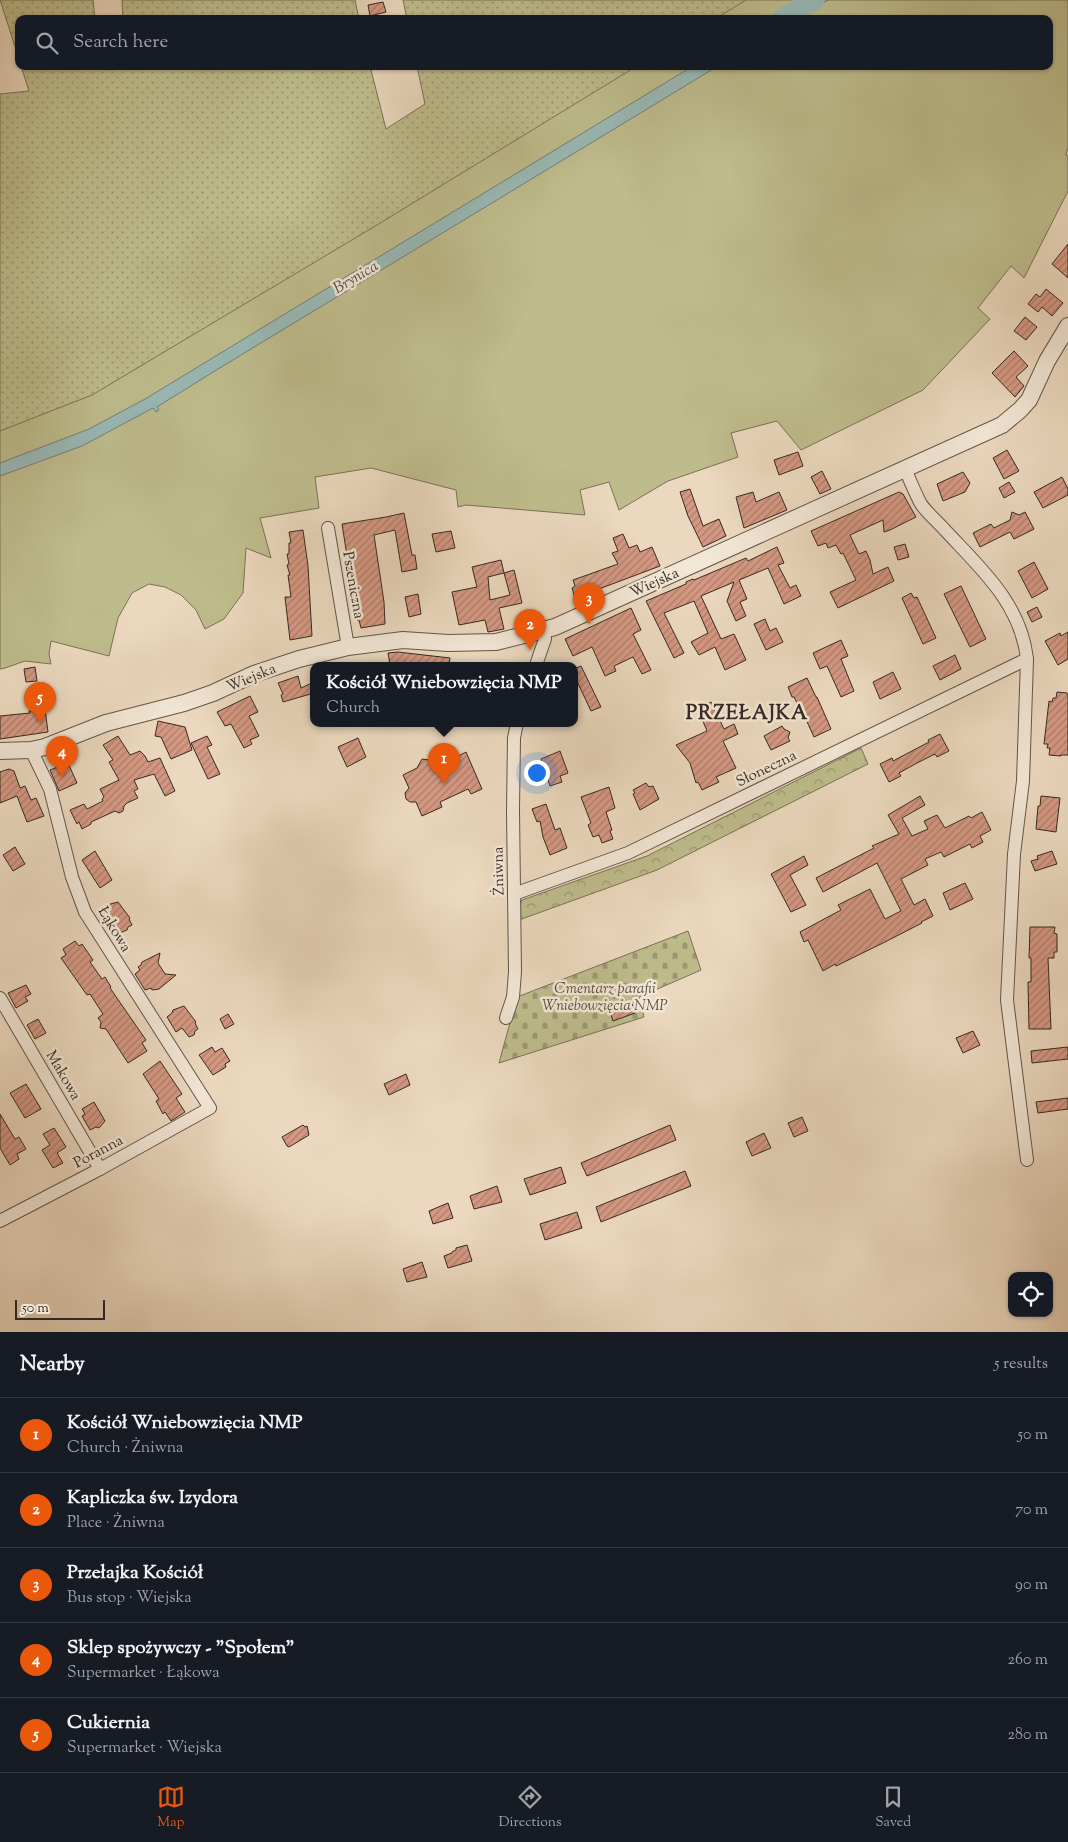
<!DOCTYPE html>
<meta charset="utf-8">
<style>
:root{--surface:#171b24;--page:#20242c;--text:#f1f3f6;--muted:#9ea1a6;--line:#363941;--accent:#ea580c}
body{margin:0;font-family:"Sorts Mill Goudy",serif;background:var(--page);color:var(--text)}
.controls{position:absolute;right:15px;bottom:15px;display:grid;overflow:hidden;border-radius:10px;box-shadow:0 1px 4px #0004}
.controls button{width:45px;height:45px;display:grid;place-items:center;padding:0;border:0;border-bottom:1px solid var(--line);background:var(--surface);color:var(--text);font:25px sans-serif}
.scale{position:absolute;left:15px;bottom:12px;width:90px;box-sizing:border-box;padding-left:5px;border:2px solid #352924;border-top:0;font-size:14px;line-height:18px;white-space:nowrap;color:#352924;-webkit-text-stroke:4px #f2e6d5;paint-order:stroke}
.you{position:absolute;left:536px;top:772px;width:18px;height:18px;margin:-12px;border:4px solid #fff;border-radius:50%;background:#1a73e8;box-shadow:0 0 0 8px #1a73e833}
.badge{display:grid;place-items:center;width:32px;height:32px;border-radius:50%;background:var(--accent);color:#fff;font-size:16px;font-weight:700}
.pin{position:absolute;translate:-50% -41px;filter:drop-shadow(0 1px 2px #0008)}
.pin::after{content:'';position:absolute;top:26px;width:18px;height:15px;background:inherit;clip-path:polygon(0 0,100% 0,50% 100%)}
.popup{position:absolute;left:310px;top:662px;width:268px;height:65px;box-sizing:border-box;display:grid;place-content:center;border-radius:10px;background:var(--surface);filter:drop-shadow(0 1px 4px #0005);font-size:16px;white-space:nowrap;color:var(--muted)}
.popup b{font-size:19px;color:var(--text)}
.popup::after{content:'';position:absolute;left:50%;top:100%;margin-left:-10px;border:10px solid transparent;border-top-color:var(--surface)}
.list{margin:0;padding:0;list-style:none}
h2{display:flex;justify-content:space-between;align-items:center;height:65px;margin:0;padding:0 20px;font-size:21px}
h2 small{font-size:16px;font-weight:400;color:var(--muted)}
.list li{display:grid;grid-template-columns:32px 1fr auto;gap:15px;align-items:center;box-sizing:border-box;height:75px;padding:0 20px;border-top:1px solid var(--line)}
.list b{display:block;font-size:19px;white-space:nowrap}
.list p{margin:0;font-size:16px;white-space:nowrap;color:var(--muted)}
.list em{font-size:16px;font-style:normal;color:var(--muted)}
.icon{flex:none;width:28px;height:28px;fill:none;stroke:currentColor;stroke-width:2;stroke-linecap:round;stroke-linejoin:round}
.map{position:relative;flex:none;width:1068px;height:1332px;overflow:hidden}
.search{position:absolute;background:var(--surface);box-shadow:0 1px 4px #0004;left:15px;right:15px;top:15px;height:55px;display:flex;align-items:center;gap:12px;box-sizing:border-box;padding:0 18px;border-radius:10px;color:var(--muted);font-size:19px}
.sheet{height:440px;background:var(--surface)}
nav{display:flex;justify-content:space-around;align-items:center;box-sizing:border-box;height:70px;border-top:1px solid var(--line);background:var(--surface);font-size:14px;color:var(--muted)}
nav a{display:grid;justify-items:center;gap:2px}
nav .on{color:var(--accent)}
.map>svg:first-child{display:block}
.grass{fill:url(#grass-dots);stroke:#7a7258}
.forest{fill:url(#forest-crowns);stroke:#7a7258}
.cemetery{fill:url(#cemetery-stones);stroke:#7a7258}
.park{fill:#bebc8c;stroke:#7a7258}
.water{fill:#99b9b6;stroke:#717f7c}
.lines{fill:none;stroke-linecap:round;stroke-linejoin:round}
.river{stroke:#99b9b6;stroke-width:21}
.building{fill:url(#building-hatch);stroke:#352924}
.minor-casing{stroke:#62554a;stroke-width:14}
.tertiary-casing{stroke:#62554a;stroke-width:18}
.minor{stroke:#f2e6d5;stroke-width:12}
.tertiary{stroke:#f2e6d5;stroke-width:16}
.labels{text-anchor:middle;stroke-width:5;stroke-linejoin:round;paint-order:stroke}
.street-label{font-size:15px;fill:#352924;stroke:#f2e6d5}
.park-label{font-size:15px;font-style:italic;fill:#574e3e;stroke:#f2e6d5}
.water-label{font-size:16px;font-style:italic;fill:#4e4d48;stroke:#f2e6d5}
.district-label{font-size:20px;font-weight:bold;letter-spacing:1px;fill:#352924;stroke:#f2e6d5}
</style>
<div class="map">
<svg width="1068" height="1332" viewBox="0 0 1068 1332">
<defs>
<pattern id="grass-dots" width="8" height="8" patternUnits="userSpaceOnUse" patternTransform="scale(1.25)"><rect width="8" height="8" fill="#bebc8c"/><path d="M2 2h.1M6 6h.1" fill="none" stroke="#9b9972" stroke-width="1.8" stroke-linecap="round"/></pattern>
<pattern id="forest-crowns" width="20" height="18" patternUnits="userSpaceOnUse" patternTransform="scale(1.25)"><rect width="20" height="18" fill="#bebc8c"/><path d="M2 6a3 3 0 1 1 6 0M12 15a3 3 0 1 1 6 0" fill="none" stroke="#9b9972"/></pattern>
<pattern id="cemetery-stones" width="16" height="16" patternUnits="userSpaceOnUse" patternTransform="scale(1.25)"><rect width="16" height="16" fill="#bebc8c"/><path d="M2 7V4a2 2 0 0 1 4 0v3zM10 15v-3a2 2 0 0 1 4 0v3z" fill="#9b9972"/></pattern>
<pattern id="building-hatch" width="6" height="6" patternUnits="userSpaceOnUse" patternTransform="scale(1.25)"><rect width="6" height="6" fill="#d59882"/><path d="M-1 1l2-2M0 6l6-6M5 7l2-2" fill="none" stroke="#ae7c6a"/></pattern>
</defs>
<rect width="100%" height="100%" fill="#ebd8be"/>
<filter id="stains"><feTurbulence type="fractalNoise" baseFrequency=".004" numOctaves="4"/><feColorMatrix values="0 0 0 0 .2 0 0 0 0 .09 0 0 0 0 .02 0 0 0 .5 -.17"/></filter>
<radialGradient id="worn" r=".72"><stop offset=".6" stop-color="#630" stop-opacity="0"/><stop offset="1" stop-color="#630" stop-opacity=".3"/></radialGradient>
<g class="grass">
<polygon points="0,0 93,0 95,19 19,19 19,59"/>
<polygon points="122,0 355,0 359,19 123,19"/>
<polygon points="403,0 751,0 720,19 407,19"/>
<polygon points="21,66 100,66 100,69 108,66 370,66 386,129 425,104 417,66 643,66 93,399 0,434 0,94 29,91"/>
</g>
<polygon class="forest" points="861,748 868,764 657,870 519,920 520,905 522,900 647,856"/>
<polygon class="cemetery" points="688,931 701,970 639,997 644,1017 499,1063 517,997"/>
<polygon class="park" points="746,0 1068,0 1068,147 1066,155 1068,156 1068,191 1024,278 1011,266 978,308 990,319 923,390 801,450 777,421 731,433 738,457 668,481 619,510 609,482 580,490 585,515 466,505 458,507 456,490 371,468 315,477 319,508 260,518 271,558 246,548 243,593 224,619 205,629 196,610 181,595 165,587 149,584 132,593 118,618 109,656 51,641 49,654 51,664 25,661 5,668 0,669 0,431 92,395 372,228 637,66 1049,66 1049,19 715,19"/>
<g class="water">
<polygon points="801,0 828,0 801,16 794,4"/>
<polygon points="693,66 718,66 218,369 157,407 159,410 156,412 153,408 82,446 0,476 0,463 89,429 145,399"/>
</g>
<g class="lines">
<polyline class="river" points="782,19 814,0"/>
</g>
<g class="building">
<polygon points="383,2 386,12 370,16 368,5"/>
<polygon points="1068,244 1068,278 1052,264"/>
<polygon points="1046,289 1063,303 1052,316 1042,307 1038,312 1028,304 1036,294 1040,297"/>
<polygon points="1025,317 1037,327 1026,340 1014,331"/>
<polygon points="1014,351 1028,366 1016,377 1024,386 1015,397 992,373"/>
<polygon points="1007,450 1019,471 1004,479 993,458"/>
<polygon points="798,452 803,466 779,475 774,460"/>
<polygon points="822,471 831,489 820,494 811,477"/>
<polygon points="963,472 970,483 965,492 943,501 937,484"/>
<polygon points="1062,477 1068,489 1068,495 1043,508 1034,492"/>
<polygon points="1009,482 1015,492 1004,498 999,488"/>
<polygon points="690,489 703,526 719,519 726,536 703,547 688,516 680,492"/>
<polygon points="753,492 756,502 779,492 787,510 744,528 736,497"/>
<polygon points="899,492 903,494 916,517 890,530 884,532 883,520 850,535 859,554 866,551 870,560 873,574 888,567 894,581 838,608 830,592 856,580 843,553 841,554 836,545 828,548 826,543 818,546 811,531"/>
<polygon points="1012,512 1019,515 1025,512 1034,529 1014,539 1010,532 980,547 973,533 991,524 994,528 1010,520"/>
<polygon points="404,513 412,555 415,555 417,569 402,572 395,530 374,535 384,602 385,624 361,628 359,620 357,620 342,524 386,517"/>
<polygon points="303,530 308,566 312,636 290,640 285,597 291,597 288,575 290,575 287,565 289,564 287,554 289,554 289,543 291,543 289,532"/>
<polygon points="451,531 455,548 436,552 432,534"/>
<polygon points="623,534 629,548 637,545 640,552 652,547 660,566 575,598 572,588 575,586 573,580 618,564 612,553 618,551 613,538"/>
<polygon points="905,544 909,557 898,560 894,547"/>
<polygon points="777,547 784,563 778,565 790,588 796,585 801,596 784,604 768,568 739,580 747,599 740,602 746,616 736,621 727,601 734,582 701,596 721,639 734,634 746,660 725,670 715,647 699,655 691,642 708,633 694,601 664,613 684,653 674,658 646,601 686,584 686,582 693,579 694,580 746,558 748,561"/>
<polygon points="501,560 504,573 488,577 490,600 510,595 504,573 514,570 522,603 499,608 504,629 488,632 485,620 459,625 452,592 477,587 472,567"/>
<polygon points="1034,562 1048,589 1032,598 1018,571"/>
<polygon points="961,586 986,639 970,647 944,594"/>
<polygon points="911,593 914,598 917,597 936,638 923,644 902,598"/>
<polygon points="418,594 421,614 409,617 405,597"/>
<polygon points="1037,607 1042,617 1032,622 1027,612"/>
<polygon points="631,608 641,630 633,634 651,670 642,674 633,657 614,666 616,671 605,676 592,647 573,656 565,639"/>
<polygon points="765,619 770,631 776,628 783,642 766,650 754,624"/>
<polygon points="1068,632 1068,659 1058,665 1045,641 1060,633 1061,636"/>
<polygon points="841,640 848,656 841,659 854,691 841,697 827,666 820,669 813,653"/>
<polygon points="398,652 450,658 449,665 390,665 388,653"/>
<polygon points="955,655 961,669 940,680 933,666"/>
<polygon points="581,666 601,707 591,711 574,675 574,669"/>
<polygon points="35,667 37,681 26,682 24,669"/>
<polygon points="893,672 901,689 880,699 873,682"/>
<polygon points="298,676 301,688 314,682 314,693 283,702 281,695 283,694 278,683"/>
<polygon points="807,678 816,697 817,697 831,729 814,737 798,702 797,703 794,697 792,697 788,687"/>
<polygon points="1057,692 1067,693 1068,695 1068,755 1061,755 1061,756 1049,755 1050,748 1047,748 1048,744 1044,744 1049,701 1052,702 1053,698 1056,698"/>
<polygon points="250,696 258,712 249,716 259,736 250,740 252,744 244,748 231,724 225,726 217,712"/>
<polygon points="711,702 724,729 734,724 738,734 723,741 736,768 716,777 719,782 702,790 698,782 696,783 690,763 676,745 707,731 698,709"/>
<polygon points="45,709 48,732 0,739 0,716 30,713 29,711"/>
<polygon points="158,721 185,727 192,750 171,759 161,737 155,736"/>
<polygon points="782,726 784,729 790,732 788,738 790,741 771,750 764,736"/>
<polygon points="940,734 949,751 937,757 935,754 917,763 899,773 901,776 889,782 880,764 892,758 893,761 929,742 928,740"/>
<polygon points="118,736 130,755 140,751 145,756 148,762 160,758 175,791 165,796 154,774 134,780 138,789 134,791 138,798 127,803 124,806 123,811 119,813 115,811 91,822 91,824 82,829 79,822 77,824 70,810 84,804 87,809 103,801 102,799 104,797 100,789 119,780 109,762 113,760 103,745"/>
<polygon points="207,736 212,745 207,747 220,774 208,779 191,743"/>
<polygon points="358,738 366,757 347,767 338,747"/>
<polygon points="560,751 568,773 560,776 562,782 550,786 541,759"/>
<polygon points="466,752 482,789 471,794 468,789 440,802 442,807 422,816 416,802 410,802 406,799 405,793 409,788 403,775 417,768 422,759 429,760 434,769"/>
<polygon points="68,763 77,783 59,791 50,770"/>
<polygon points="9,769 14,771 20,788 25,786 31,800 36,798 44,816 27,822 17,796 0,803 0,772"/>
<polygon points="646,783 649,787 653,786 659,799 640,810 633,794 635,793 633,790"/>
<polygon points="609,787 615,808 606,812 612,830 610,831 613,839 602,843 599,835 593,837 588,825 591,823 581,797"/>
<polygon points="920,796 925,805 902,818 912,836 928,829 924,821 937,815 945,828 969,816 971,818 982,812 991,830 980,836 983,842 972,848 970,844 944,857 941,852 925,859 928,865 901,879 914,905 925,899 933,916 921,922 922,923 885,942 836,966 835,964 823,971 808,940 804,942 800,932 841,910 838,905 870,889 885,919 901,911 877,863 823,892 816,878 874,848 872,846 899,834 888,815"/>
<polygon points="1041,796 1060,798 1056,832 1036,829 1038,806 1040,806"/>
<polygon points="546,804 555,830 560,828 567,848 550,855 543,837 540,821 537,822 532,809"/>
<polygon points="15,847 25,864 13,871 3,855"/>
<polygon points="95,851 112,880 100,888 82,860"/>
<polygon points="1052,851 1057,864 1035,871 1031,861 1038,859 1037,856"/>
<polygon points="804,856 808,865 790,875 806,905 791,912 771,874"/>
<polygon points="965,883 973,899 950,910 943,893"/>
<polygon points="118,902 130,918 129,919 132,925 128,927 127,930 117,934 115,930 112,932 103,915 105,914 103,910 106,908 107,905"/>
<polygon points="1030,927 1055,927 1054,933 1057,934 1057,952 1054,952 1054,958 1048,958 1051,1029 1029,1029 1028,982 1031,982 1031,958 1029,958"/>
<polygon points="75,941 79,946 82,944 93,960 90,962 102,979 105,977 111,987 110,988 146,1040 142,1043 147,1051 128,1063 106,1029 100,1028 101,1022 98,1018 103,1014 90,994 87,995 61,958 66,955 63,949"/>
<polygon points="160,953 158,963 165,974 176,975 159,989 152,990 151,988 145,990 135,974 140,970 138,967 141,965 142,962"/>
<polygon points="26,985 31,994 25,997 28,1001 16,1008 8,993"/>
<polygon points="632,1004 635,1013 613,1021 610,1012 620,1007"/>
<polygon points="184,1006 196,1022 195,1023 198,1029 195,1031 194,1035 189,1037 182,1028 176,1032 167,1017 172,1013 173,1010"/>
<polygon points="228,1014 234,1024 225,1029 220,1019"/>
<polygon points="38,1019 46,1033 35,1039 27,1025"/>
<polygon points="973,1031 980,1045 963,1053 956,1038"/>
<polygon points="212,1047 215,1052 222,1048 230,1061 225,1064 226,1067 213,1075 199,1055"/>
<polygon points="1068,1047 1068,1059 1032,1063 1031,1051"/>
<polygon points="160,1061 182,1094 176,1098 185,1112 171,1121 165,1112 163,1114 156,1101 159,1099 143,1074"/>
<polygon points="406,1074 410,1085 389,1095 384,1084"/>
<polygon points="26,1084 41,1109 25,1118 10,1093"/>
<polygon points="1068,1098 1068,1109 1038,1113 1036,1102"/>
<polygon points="94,1102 105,1121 99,1128 96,1127 90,1130 82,1116 85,1114 82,1109"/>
<polygon points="0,1114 15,1139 19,1137 26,1149 17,1154 19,1159 10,1165 0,1148"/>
<polygon points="802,1117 808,1131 794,1137 788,1123"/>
<polygon points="303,1125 305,1127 307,1126 309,1135 289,1147 287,1146 282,1137"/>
<polygon points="670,1125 676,1140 587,1176 581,1163"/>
<polygon points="54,1128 66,1147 57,1153 63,1163 53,1168 42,1150 50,1145 43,1134"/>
<polygon points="764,1133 771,1148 752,1156 746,1142"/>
<polygon points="561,1167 566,1183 530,1195 524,1179"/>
<polygon points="685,1171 691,1186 601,1222 596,1207"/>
<polygon points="497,1186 502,1202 474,1209 470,1196"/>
<polygon points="448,1203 453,1218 433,1224 429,1211"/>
<polygon points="577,1212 582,1228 545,1240 540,1224"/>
<polygon points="467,1245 472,1261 448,1268 444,1256 452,1253 452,1252 456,1250 456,1248"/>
<polygon points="422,1262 427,1277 407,1282 403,1269"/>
</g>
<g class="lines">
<defs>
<g id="minor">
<polyline points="328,528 348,647"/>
<polyline points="1027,659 1023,781 1014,854 1007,1000 1027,1160"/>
<polyline points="536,665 545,639 544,631"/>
<path d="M514,894l114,-41 399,-194c-6,-56 -47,-91 -83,-130 -7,-8 -17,-16 -23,-25 -6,-11 -11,-24 -16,-35"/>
<polyline points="0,998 100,1169"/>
<polyline points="506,1018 513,997 515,972 513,810 514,738 517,723"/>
<polyline points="0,1221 100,1169 210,1108 85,912 72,877 50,789 31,750"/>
</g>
<polyline id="tertiary" points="0,751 31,750 45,747 106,723 184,703 213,693 254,674 299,659 348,647 403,640 448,643 496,642 555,627 1002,425 1020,410 1029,400 1047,361 1068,326"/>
</defs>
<use href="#minor" class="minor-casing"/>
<use href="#tertiary" class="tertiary-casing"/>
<use href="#minor" class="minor"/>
<use href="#tertiary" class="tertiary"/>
</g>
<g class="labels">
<g class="street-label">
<text transform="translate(654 582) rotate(-24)" y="5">Wiejska</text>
<text transform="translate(354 585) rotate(80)" y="5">Pszeniczna</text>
<text transform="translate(251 677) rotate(-22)" y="5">Wiejska</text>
<text transform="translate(766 768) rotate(-26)" y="5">Słoneczna</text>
<text transform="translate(498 871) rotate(-91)" y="5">Żniwna</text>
<text transform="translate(115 929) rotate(59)" y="5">Łąkowa</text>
<text transform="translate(64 1075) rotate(60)" y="5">Makowa</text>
<text transform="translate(98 1151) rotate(-28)" y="5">Poranna</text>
</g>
<g class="park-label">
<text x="605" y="993">Cmentarz parafii<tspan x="605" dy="17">Wniebowzięcia NMP</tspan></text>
</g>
<g class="water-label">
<text transform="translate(355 276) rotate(-31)" y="6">Brynica</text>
</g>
<g class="district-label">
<text x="747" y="719">PRZEŁAJKA</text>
</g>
</g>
<rect width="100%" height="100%" filter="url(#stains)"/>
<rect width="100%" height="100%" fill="url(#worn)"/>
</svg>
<div class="controls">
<button><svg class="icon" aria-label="locate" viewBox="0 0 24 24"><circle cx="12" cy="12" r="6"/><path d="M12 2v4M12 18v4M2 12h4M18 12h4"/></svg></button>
</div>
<div class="scale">50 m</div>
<div class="you"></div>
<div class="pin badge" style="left:444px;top:784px">1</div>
<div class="popup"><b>Kościół Wniebowzięcia NMP</b>Church</div>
<div class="pin badge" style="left:530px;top:650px">2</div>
<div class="pin badge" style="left:589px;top:624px">3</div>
<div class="pin badge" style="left:62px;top:777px">4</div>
<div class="pin badge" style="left:40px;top:723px">5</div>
<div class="search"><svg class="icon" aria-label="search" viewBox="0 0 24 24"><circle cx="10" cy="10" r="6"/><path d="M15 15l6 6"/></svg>Search here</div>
</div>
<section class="sheet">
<h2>Nearby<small>5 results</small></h2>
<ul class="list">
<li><span class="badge">1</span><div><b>Kościół Wniebowzięcia NMP</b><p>Church · Żniwna</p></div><em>50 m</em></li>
<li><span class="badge">2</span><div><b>Kapliczka św. Izydora</b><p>Place · Żniwna</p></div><em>70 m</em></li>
<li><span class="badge">3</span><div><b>Przełajka Kościół</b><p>Bus stop · Wiejska</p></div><em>90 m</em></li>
<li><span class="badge">4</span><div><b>Sklep spożywczy - &quot;Społem&quot;</b><p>Supermarket · Łąkowa</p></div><em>260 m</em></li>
<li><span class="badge">5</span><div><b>Cukiernia</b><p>Supermarket · Wiejska</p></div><em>280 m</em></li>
</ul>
</section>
<nav>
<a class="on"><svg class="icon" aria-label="map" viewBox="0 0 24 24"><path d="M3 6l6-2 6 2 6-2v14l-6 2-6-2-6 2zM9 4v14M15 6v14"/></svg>Map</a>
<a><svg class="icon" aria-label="directions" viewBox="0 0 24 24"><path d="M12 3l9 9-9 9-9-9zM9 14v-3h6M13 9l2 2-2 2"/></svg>Directions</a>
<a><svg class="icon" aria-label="saved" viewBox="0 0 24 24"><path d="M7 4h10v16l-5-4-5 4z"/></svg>Saved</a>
</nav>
